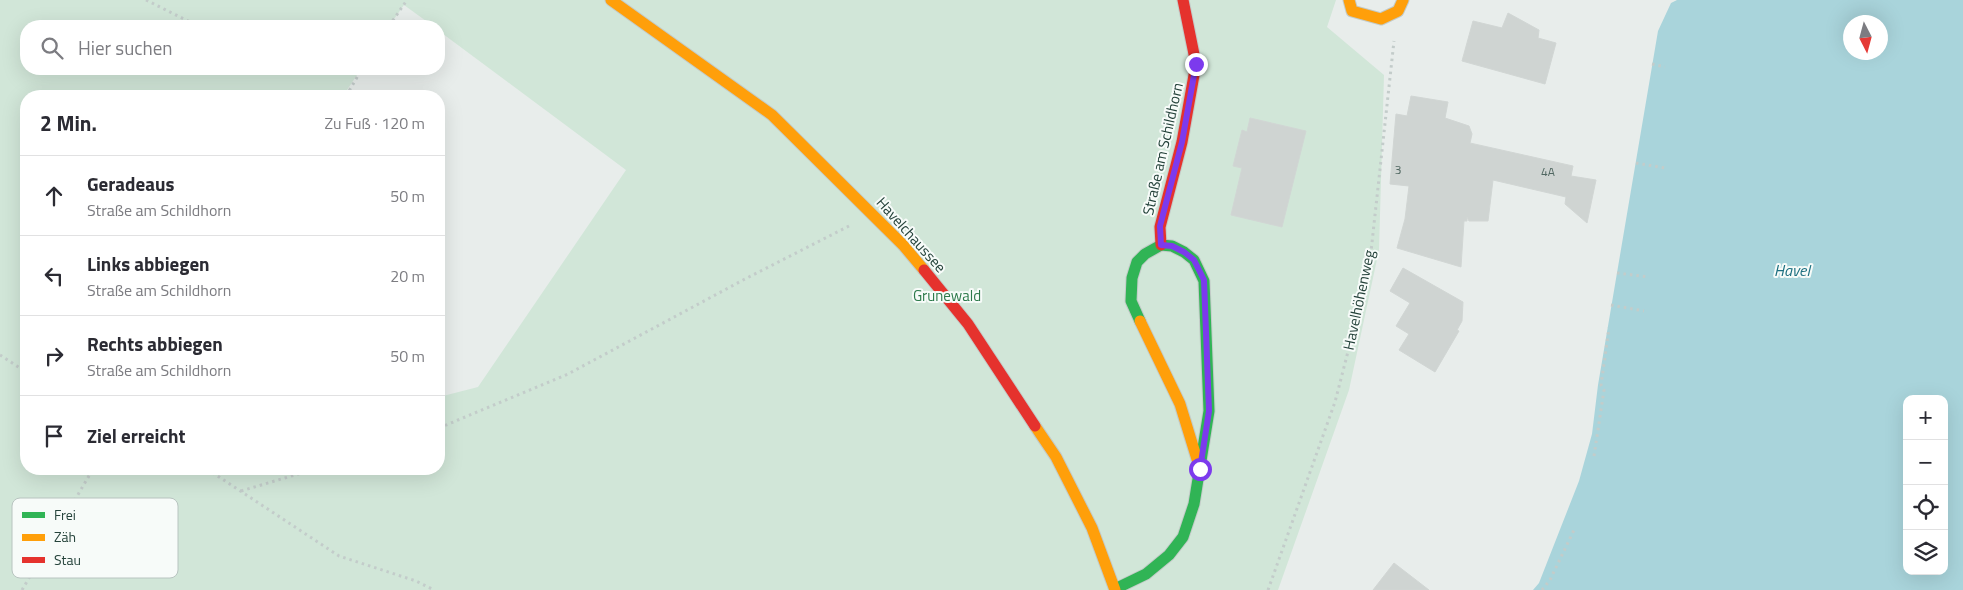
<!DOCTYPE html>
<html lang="de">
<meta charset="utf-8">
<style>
:root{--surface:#fff;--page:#f2f2f3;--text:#2b2b33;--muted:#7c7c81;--line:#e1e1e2}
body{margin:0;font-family:"Titillium Web",sans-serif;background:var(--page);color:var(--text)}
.controls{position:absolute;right:15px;bottom:15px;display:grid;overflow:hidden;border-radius:10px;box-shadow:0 5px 20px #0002}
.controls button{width:45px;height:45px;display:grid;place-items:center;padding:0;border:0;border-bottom:1px solid var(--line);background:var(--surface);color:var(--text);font:25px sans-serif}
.compass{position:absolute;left:1843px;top:15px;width:45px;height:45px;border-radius:50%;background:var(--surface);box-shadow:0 5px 20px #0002;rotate:174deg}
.stop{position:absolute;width:15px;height:15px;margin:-11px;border:4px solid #7c3aed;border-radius:50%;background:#fff}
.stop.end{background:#7c3aed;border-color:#fff;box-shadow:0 1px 5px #0008}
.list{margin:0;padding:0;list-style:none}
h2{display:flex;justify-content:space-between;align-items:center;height:65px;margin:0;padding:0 20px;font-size:21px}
h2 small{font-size:16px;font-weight:400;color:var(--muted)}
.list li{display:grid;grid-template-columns:32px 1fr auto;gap:15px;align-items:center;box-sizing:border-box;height:80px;padding:0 20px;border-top:1px solid var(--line)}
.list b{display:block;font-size:19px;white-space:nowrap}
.list p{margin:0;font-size:16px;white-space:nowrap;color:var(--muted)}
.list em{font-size:16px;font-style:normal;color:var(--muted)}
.icon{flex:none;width:28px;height:28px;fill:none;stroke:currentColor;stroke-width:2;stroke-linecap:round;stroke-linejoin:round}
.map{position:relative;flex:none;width:1963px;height:590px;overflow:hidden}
.search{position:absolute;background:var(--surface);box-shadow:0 5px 20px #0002;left:20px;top:20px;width:425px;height:55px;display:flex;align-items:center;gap:12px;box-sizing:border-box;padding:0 18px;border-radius:20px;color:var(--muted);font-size:19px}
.panel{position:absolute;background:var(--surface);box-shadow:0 5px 20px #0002;left:20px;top:90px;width:425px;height:385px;border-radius:20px}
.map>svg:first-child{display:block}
.green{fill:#d1e6d8;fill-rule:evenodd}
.water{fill:#a9d4db;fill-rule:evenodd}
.building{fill:#cfd4d2;stroke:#d1d6d4}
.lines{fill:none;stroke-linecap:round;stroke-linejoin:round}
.fast-casing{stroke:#c3cbc8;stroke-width:13}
.slow-casing{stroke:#c3cbc8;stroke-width:13}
.jam-casing{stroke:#c3cbc8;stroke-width:13}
.path{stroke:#c3ccca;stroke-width:3;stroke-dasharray:2.5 4;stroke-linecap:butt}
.fast{stroke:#30b455;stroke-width:11}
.slow{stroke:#ff9f0a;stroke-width:11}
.jam{stroke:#e5322d;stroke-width:11}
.route{stroke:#7c3aed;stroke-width:6}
.labels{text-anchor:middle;stroke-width:4;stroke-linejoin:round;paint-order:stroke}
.number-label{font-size:12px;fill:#506761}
.street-label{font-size:15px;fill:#24423a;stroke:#f7fbf9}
.park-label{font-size:15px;fill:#2d7a4b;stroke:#f7fbf9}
.water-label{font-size:16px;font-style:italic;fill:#1c6f80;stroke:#f7fbf9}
.key{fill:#f7fbf9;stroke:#b8c4c0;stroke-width:1}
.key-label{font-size:14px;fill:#24423a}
</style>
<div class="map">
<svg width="1963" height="590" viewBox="0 0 1963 590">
<rect width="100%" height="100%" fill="#e8edeb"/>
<path class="green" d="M0,0h1336l-9,27 57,48 -5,175 -30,140 -71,200h-1278zM404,5l29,21h6v5l187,139 -148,217 -39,10v72h-413v-373h317l18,-27h-335v-43h363z"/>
<path class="water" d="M1677,0h286v590h-430l6,-7 40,-102 13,-47 6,-49 60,-354 13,-28zM1850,22h30v30h-30zM1907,399h37v172h-37z"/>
<g class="building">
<polygon points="1508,13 1539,30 1538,38 1556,43 1545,84 1462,61 1473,21 1502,28"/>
<polygon points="1411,96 1448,102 1445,118 1469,126 1472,134 1470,143 1573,166 1571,176 1596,180 1587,223 1565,204 1566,197 1493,180 1488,221 1469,221 1467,217 1467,221 1464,221 1461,267 1397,248 1405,219 1409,186 1390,184 1396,114 1407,116"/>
<polygon points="1250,118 1306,131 1282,227 1231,215 1242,168 1233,166 1242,130 1247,132"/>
<polygon points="1403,268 1463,302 1462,321 1457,330 1459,331 1435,372 1399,350 1409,334 1396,326 1410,303 1390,291"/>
<polygon points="1394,563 1429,590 1373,590"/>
</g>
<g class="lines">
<defs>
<polyline id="fast" points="1115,589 1146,574 1169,555 1183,537 1194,504 1209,411 1204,281 1194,260 1184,252 1172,246 1161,245 1145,254 1137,262 1132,278 1131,301 1140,321"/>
<g id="slow">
<polyline points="611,0 772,115 903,245 924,270"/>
<polyline points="1349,0 1352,11 1381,19 1398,11 1403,0"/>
<polyline points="1140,321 1180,404 1200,469"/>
<polyline points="1035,426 1056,457 1092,528 1115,590"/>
</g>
<g id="jam">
<polyline points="1161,245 1160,227 1182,142 1196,64 1183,0"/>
<polyline points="924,270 968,324 1035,426"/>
</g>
</defs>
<use href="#fast" class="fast-casing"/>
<use href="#slow" class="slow-casing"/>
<use href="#jam" class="jam-casing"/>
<g class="path">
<polyline points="146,0 198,26"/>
<polyline points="389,26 407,0"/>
<polyline points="1652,64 1665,67"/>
<polyline points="346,96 362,69"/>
<polyline points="1636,163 1665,168"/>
<polyline points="1617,273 1649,277"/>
<polyline points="1611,305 1644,311"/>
<polyline points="0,355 26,372"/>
<polyline points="439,428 568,374 745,279 849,226"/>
<polyline points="1594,456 1604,390 1601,385 1609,328"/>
<polyline points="207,469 339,556 416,581 434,590"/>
<polyline points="241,491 315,469"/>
<polyline points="22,590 93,469"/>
<polyline points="1268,590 1335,402 1369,270 1394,41"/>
<polyline points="1542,590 1550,580 1574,530"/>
</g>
<use href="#fast" class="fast"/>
<use href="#slow" class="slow"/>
<use href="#jam" class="jam"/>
</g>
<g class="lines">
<polyline class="route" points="1196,64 1182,142 1160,226 1161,245 1172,246 1184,252 1194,260 1204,280 1209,411 1200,469"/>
</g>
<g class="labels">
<g class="number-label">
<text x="1398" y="174">3</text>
<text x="1548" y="176">4A</text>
</g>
<g class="street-label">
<text transform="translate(1163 149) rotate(-77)" y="5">Straße am Schildhorn</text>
<text transform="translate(911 235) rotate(48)" y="5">Havelchaussee</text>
<text transform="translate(1359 300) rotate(-78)" y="5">Havelhöhenweg</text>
</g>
<g class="park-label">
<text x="947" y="301">Grunewald</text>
</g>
<g class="water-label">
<text x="1792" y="276">Havel</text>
</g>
</g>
<rect x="12" y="498" width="166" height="80" rx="8" class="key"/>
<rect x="22" y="512" width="23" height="6" fill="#30b455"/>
<rect x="22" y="534" width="23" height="7" fill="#ff9f0a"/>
<rect x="22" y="557" width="23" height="6" fill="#e5322d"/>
<g class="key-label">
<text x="54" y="520">Frei</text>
<text x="54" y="542">Zäh</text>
<text x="54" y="565">Stau</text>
</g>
</svg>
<div class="controls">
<button>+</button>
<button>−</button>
<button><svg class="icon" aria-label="locate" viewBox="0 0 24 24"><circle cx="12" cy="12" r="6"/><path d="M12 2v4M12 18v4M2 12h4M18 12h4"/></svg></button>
<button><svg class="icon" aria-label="layers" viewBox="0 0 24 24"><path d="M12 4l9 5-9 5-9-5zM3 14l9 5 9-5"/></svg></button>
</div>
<svg class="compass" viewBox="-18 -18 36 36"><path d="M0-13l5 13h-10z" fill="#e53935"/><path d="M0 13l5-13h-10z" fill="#7c7c81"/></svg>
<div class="stop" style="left:1200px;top:469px"></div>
<div class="stop end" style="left:1196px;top:64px"></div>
<div class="search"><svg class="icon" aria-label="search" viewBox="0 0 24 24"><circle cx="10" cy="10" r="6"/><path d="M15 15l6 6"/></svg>Hier suchen</div>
<section class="panel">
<h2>2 Min.<small>Zu Fuß · 120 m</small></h2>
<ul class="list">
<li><svg class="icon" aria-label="ahead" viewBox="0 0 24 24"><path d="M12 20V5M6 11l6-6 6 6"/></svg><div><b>Geradeaus</b><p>Straße am Schildhorn</p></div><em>50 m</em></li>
<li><svg class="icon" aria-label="left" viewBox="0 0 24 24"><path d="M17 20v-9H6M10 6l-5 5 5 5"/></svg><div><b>Links abbiegen</b><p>Straße am Schildhorn</p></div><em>20 m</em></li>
<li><svg class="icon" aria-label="right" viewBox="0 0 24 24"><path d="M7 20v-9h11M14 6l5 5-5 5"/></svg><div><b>Rechts abbiegen</b><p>Straße am Schildhorn</p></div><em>50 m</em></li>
<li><svg class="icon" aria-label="arrive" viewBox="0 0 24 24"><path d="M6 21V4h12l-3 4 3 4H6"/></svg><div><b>Ziel erreicht</b></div></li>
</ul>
</section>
</div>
